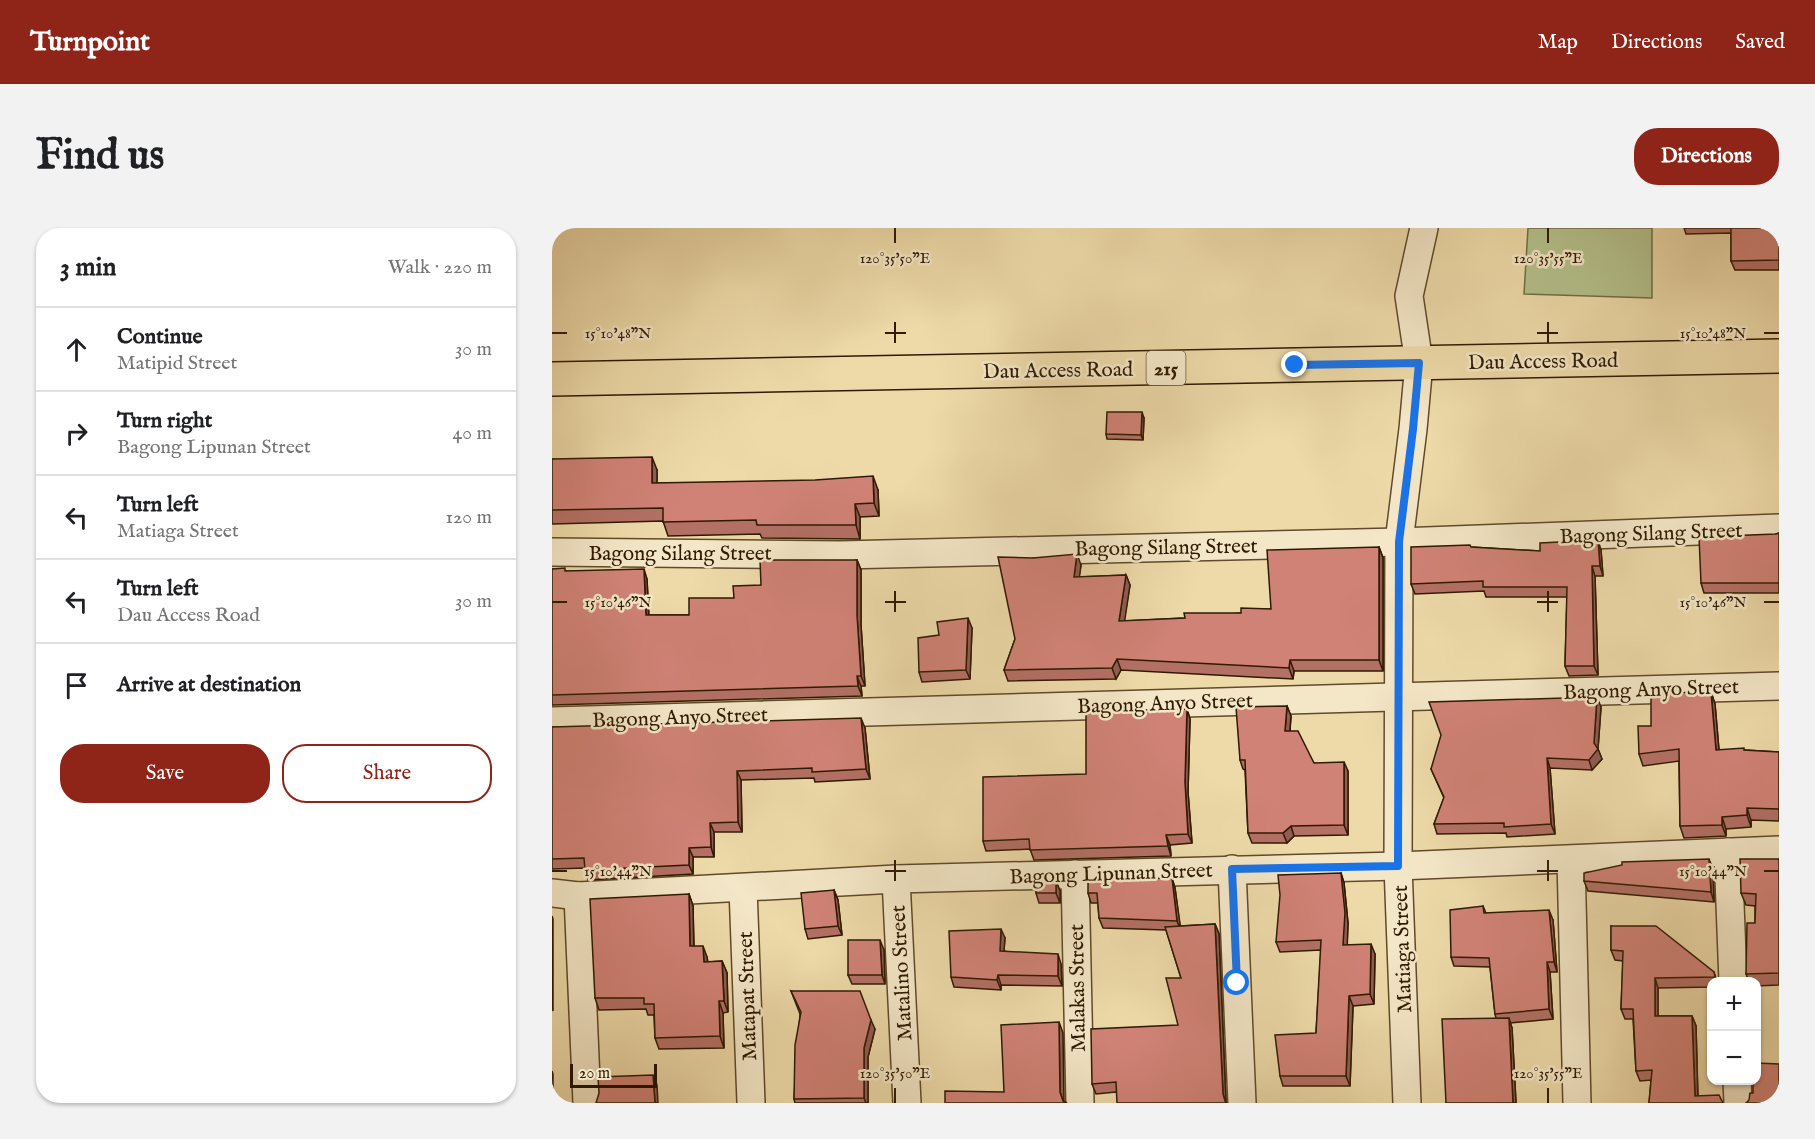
<!DOCTYPE html>
<meta charset="utf-8">
<style>
:root{--surface:#fff;--page:#f2f2f2;--text:#202124;--muted:#757577;--line:#e0e0e0;--accent:#8f2418}
body{margin:0;font-family:"IM FELL English",serif;background:var(--page);color:var(--text)}
.controls{position:absolute;right:18px;bottom:18px;display:grid;overflow:hidden;border-radius:12px;box-shadow:0 2px 4px #0004}
.controls button{width:54px;height:54px;display:grid;place-items:center;padding:0;border:0;border-bottom:2px solid var(--line);background:var(--surface);color:var(--text);font:30px sans-serif}
.scale{position:absolute;left:18px;bottom:15px;width:87px;box-sizing:border-box;padding-left:6px;border:3px solid #2f1a00;border-top:0;font-size:16px;line-height:21px;white-space:nowrap;color:#2f1a00;-webkit-text-stroke:4px #f4e7c7;paint-order:stroke}
.stop{position:absolute;width:18px;height:18px;margin:-14px;border:4px solid #1a73e8;border-radius:50%;background:#fff}
.stop.end{background:#1a73e8;border-color:#fff;box-shadow:0 2px 6px #0008}
.list{margin:0;padding:0;list-style:none}
h2{display:flex;justify-content:space-between;align-items:center;height:78px;margin:0;padding:0 24px;font-size:26px}
h2 small{font-size:20px;font-weight:400;color:var(--muted)}
.list li{display:grid;grid-template-columns:39px 1fr auto;gap:18px;align-items:center;box-sizing:border-box;height:84px;padding:0 24px;border-top:2px solid var(--line)}
.list b{display:block;font-size:22px;white-space:nowrap}
.list p{margin:0;font-size:20px;white-space:nowrap;color:var(--muted)}
.list em{font-size:20px;font-style:normal;color:var(--muted)}
.actions{display:flex;gap:12px;padding:18px 24px}
.actions a{flex:1;padding:14px 0;border:2px solid var(--accent);border-radius:24px;text-align:center;font-size:21px;color:var(--accent)}
.actions .main{background:var(--accent);color:#fff}
.icon{flex:none;width:33px;height:33px;fill:none;stroke:currentColor;stroke-width:2;stroke-linecap:round;stroke-linejoin:round}
.map{position:relative;flex:none;width:1227px;height:875px;overflow:hidden;border-radius:24px}
header{display:flex;align-items:center;gap:36px;box-sizing:border-box;height:84px;padding:0 30px;background:var(--accent);color:#fff}
header strong{font-size:28px}
nav{display:flex;gap:33px;margin-inline-start:auto;font-size:21px}
.intro{display:flex;align-items:center;justify-content:space-between;box-sizing:border-box;height:144px;padding:0 36px}
h1{margin:0;font-size:42px}
.button{padding:15px 27px;border-radius:24px;background:var(--accent);color:#fff;font-size:21px;font-weight:700}
main{display:flex;gap:36px;padding:0 36px}
aside{flex:1;background:var(--surface);border-radius:24px;box-shadow:0 2px 4px #0004}
.map>svg:first-child{display:block}
.green{fill:#b4c18c;stroke:#726e46;stroke-width:1.5}
.lines{fill:none;stroke-linecap:round;stroke-linejoin:round}
.street-casing{stroke:#5f4a2a;stroke-width:30}
.primary-casing{stroke:#2f1a00;stroke-width:36}
.street{stroke:#f4e7c7;stroke-width:27}
.primary{stroke:#eedaa9;stroke-width:33}
.wall{fill:#b37065;stroke:#2f1a00;stroke-width:1.5}
.shaded-wall{fill:#925b53;stroke:#2f1a00;stroke-width:1.5}
.building{fill:#d08276;stroke:#2f1a00;stroke-width:1.5}
.route{stroke:#1a73e8;stroke-width:8}
.ticks{fill:none;stroke:#2f1a00;stroke-width:2}
.labels{text-anchor:middle;stroke-width:5;stroke-linejoin:round;paint-order:stroke}
.shield{fill:#f4e7c7;stroke:#6a583c;stroke-width:1.5}
.shield-label{font-size:20px;font-weight:bold;fill:#2f1a00}
.street-label{font-size:21px;fill:#2f1a00;stroke:#f4e7c7}
.ticks-label{font-size:15px;text-anchor:middle;fill:#2f1a00;stroke:#f4e7c7;stroke-width:5;stroke-linejoin:round;paint-order:stroke}
</style>
<header>
<strong>Turnpoint</strong>
<nav><a>Map</a><a>Directions</a><a>Saved</a></nav>
</header>
<div class="intro"><h1>Find us</h1><a class="button">Directions</a></div>
<main>
<aside>
<h2>3 min<small>Walk · 220 m</small></h2>
<ul class="list">
<li><svg class="icon" aria-label="ahead" viewBox="0 0 24 24"><path d="M12 20V5M6 11l6-6 6 6"/></svg><div><b>Continue</b><p>Matipid Street</p></div><em>30 m</em></li>
<li><svg class="icon" aria-label="right" viewBox="0 0 24 24"><path d="M7 20v-9h11M14 6l5 5-5 5"/></svg><div><b>Turn right</b><p>Bagong Lipunan Street</p></div><em>40 m</em></li>
<li><svg class="icon" aria-label="left" viewBox="0 0 24 24"><path d="M17 20v-9H6M10 6l-5 5 5 5"/></svg><div><b>Turn left</b><p>Matiaga Street</p></div><em>120 m</em></li>
<li><svg class="icon" aria-label="left" viewBox="0 0 24 24"><path d="M17 20v-9H6M10 6l-5 5 5 5"/></svg><div><b>Turn left</b><p>Dau Access Road</p></div><em>30 m</em></li>
<li><svg class="icon" aria-label="arrive" viewBox="0 0 24 24"><path d="M6 21V4h12l-3 4 3 4H6"/></svg><div><b>Arrive at destination</b></div></li>
</ul>
<div class="actions"><a class="main">Save</a><a>Share</a></div>
</aside>
<div class="map">
<svg width="1227" height="875" viewBox="0 0 1227 875">
<rect width="100%" height="100%" fill="#eedaa9"/>
<filter id="stains"><feTurbulence type="fractalNoise" baseFrequency=".00333" numOctaves="4"/><feColorMatrix values="0 0 0 0 .2 0 0 0 0 .09 0 0 0 0 .02 0 0 0 .5 -.17"/></filter>
<radialGradient id="worn" r=".72"><stop offset=".6" stop-color="#630" stop-opacity="0"/><stop offset="1" stop-color="#630" stop-opacity=".3"/></radialGradient>
<polygon class="green" points="976,0 1100,0 1100,70 972,66"/>
<g class="lines">
<defs>
<g id="street">
<polyline points="0,324 289,327 847,314 1227,300"/>
<polyline points="0,493 1227,458"/>
<polyline points="1176,624 1181,754"/>
<polyline points="1019,632 1025,875"/>
<polyline points="680,641 690,875"/>
<polyline points="523,646 528,875"/>
<polyline points="344,651 355,875"/>
<polyline points="191,660 199,875"/>
<polyline points="0,665 26,668 344,651 846,638 1227,622"/>
<polyline points="26,668 35,875"/>
<polyline points="1185,852 1186,875"/>
<polyline points="855,875 846,638 847,314 861,201 867,135 857,68 872,0"/>
</g>
<polyline id="primary" points="0,151 1227,128"/>
</defs>
<use href="#street" class="street-casing"/>
<use href="#primary" class="primary-casing"/>
<use href="#street" class="street"/>
<use href="#primary" class="primary"/>
</g>
<g class="wall">
<polygon points="1132,0 1227,0 1227,42 1183,42 1179,33 1179,5 1134,6"/>
<polygon points="592,190 591,212 555,211 554,206"/>
<polygon points="0,231 105,242 105,255 326,262 327,288 308,289 308,311 210,310 208,306 116,308 111,293 0,296"/>
<polygon points="1227,305 1227,365 1152,365 1149,355 1224,306"/>
<polygon points="827,319 831,330 831,443 742,443 741,451 569,442 564,451 456,453 452,442 463,411 481,330 529,337 527,349 574,347 578,357 572,393 633,390 689,385 719,381"/>
<polygon points="919,319 988,323 1049,322 1051,348 1043,348 1046,447 1017,448 1013,438 1015,369 934,369 932,363 863,366 859,356"/>
<polygon points="305,332 309,342 309,397 313,458 309,458 310,468 0,477 0,341 14,343 95,351 97,387 137,387 182,370 209,357"/>
<polygon points="420,400 418,451 370,454 367,444 387,407"/>
<polygon points="1159,464 1163,476 1167,522 1193,522 1227,524 1227,593 1199,592 1199,599 1174,601 1174,608 1132,610 1128,598 1127,533 1091,538 1087,526 1099,498"/>
<polygon points="735,478 739,488 738,503 762,535 796,543 796,607 742,608 735,615 700,615 696,605 693,542 691,541 688,532"/>
<polygon points="1049,479 1046,521 1050,531 1040,542 998,540 1003,606 955,609 954,605 885,606 882,596 892,570 879,541"/>
<polygon points="635,481 638,491 636,564 640,615 618,617 619,628 482,632 478,621 434,623 431,613"/>
<polygon points="0,499 313,500 318,551 263,554 262,550 189,552 190,604 162,604 162,629 141,629 141,646 36,652 33,640 0,641"/>
<polygon points="1227,631 1227,757 1204,758 1204,753 1197,753 1194,746 1203,695 1203,678 1194,677 1189,665"/>
<polygon points="1161,641 1162,674 1036,663 1032,653"/>
<polygon points="789,645 792,655 796,695 795,717 823,726 822,776 801,778 798,858 731,858 728,848 764,805 769,722 728,724 724,714"/>
<polygon points="620,650 623,660 628,698 663,696 667,706 674,874 564,864 544,866 540,856 626,797 629,750 614,702 551,700 547,690 546,675 539,675 536,665"/>
<polygon points="504,653 508,663 508,675 487,675 484,665"/>
<polygon points="282,662 286,672 290,707 256,711 253,701"/>
<polygon points="137,666 141,678 142,718 155,729 156,734 170,733 175,745 176,784 171,785 172,820 107,821 103,810 102,787 96,787 94,781 47,782 43,770"/>
<polygon points="931,678 934,685 1001,692 1005,744 998,744 1001,791 958,795 960,800 964,875 894,875 944,790 943,786 938,739 902,738 899,729"/>
<polygon points="1059,698 1162,744 1165,753 1160,753 1160,759 1106,760 1106,788 1140,788 1144,798 1146,868 1169,874 1097,875 1099,852 1088,853 1084,843 1081,791 1073,791 1069,781 1071,733 1063,732 1059,722"/>
<polygon points="453,710 452,723 509,736 510,758 449,757 449,762 402,759 399,749"/>
<polygon points="332,722 333,756 300,756 296,747"/>
<polygon points="239,763 323,801 316,829 316,875 243,875 242,871 248,786"/>
</g>
<g class="shaded-wall">
<polygon points="590,184 592,190 591,212 589,207"/>
<polygon points="100,229 105,242 105,268 100,255"/>
<polygon points="321,248 326,262 327,288 322,275"/>
<polygon points="303,276 308,289 308,311 304,297"/>
<polygon points="1046,312 1049,322 1051,348 1048,338"/>
<polygon points="827,319 831,330 831,443 827,432"/>
<polygon points="525,326 529,337 526,360 522,349"/>
<polygon points="305,332 309,342 309,397 313,458 309,448 305,387"/>
<polygon points="1040,338 1043,348 1046,447 1042,438"/>
<polygon points="92,341 95,351 97,397 94,387"/>
<polygon points="574,347 578,357 571,404 567,393"/>
<polygon points="416,390 420,400 418,451 414,442"/>
<polygon points="565,431 569,442 564,451 560,440"/>
<polygon points="738,432 742,443 741,451 737,440"/>
<polygon points="305,448 309,458 310,468 306,458"/>
<polygon points="1159,464 1163,476 1168,534 1164,522"/>
<polygon points="1045,469 1049,479 1046,521 1050,531 1040,542 1037,532 1042,515"/>
<polygon points="735,478 739,488 737,512 733,503"/>
<polygon points="635,481 638,491 636,564 640,615 636,606 633,554"/>
<polygon points="309,490 313,500 318,551 314,541"/>
<polygon points="995,530 998,540 1003,606 999,596"/>
<polygon points="792,534 796,543 796,607 792,597"/>
<polygon points="185,543 189,552 190,604 186,594"/>
<polygon points="1195,580 1199,592 1199,599 1195,587"/>
<polygon points="1170,589 1174,601 1174,608 1170,597"/>
<polygon points="158,595 162,604 162,629 159,619"/>
<polygon points="739,598 742,608 735,615 731,605"/>
<polygon points="614,607 618,617 619,628 616,618"/>
<polygon points="137,620 141,629 141,646 137,637"/>
<polygon points="1157,631 1161,641 1162,674 1159,664"/>
<polygon points="789,645 792,655 796,695 795,727 791,717"/>
<polygon points="620,650 623,660 629,703 625,693"/>
<polygon points="504,653 508,663 508,675 504,665"/>
<polygon points="282,662 286,672 290,707 286,698"/>
<polygon points="137,666 141,678 142,730 138,718"/>
<polygon points="997,682 1001,692 1005,744 1002,734"/>
<polygon points="0,688 1,691 1,783 0,779"/>
<polygon points="663,696 667,706 674,875 671,866"/>
<polygon points="449,701 453,710 451,733 448,723"/>
<polygon points="328,712 332,722 333,756 330,747"/>
<polygon points="819,716 823,726 822,776 818,766"/>
<polygon points="151,718 155,729 156,745 152,734"/>
<polygon points="506,726 509,736 510,758 506,748"/>
<polygon points="170,733 175,745 176,784 172,773"/>
<polygon points="995,734 998,744 1001,791 997,781"/>
<polygon points="446,747 449,757 449,762 445,752"/>
<polygon points="1103,750 1106,760 1106,798 1103,788"/>
<polygon points="797,768 801,778 798,858 794,848"/>
<polygon points="167,773 171,785 172,820 168,808"/>
<polygon points="1140,788 1144,798 1146,875 1143,868"/>
<polygon points="957,790 960,800 964,875 961,875"/>
<polygon points="319,792 323,801 316,829 316,875 314,875 312,870 312,820"/>
<polygon points="507,794 511,805 512,875 508,864"/>
<polygon points="0,843 1,846 1,875 0,875"/>
<polygon points="101,847 105,857 106,875 103,875"/>
</g>
<g class="building">
<polygon points="1179,0 1227,0 1227,32 1179,33"/>
<polygon points="555,184 590,184 589,207 554,206"/>
<polygon points="100,229 100,255 263,252 321,248 322,275 303,276 304,297 205,297 204,292 111,294 111,280 0,282 0,231"/>
<polygon points="1227,305 1227,355 1149,355 1147,309 1224,306"/>
<polygon points="1046,312 1048,338 1040,338 1042,438 1013,438 1015,359 931,359 931,353 859,356 859,319 918,317 919,319 988,323 988,315"/>
<polygon points="827,319 827,432 738,432 737,440 565,431 560,440 452,442 463,411 446,329 481,330 525,326 522,349 574,347 567,393 633,390 632,385 689,385 689,380 719,381 715,322"/>
<polygon points="208,332 305,332 305,387 309,448 305,448 306,458 0,467 0,341 13,340 13,343 92,341 94,387 137,387 137,370 182,370 181,358 209,357"/>
<polygon points="416,390 414,442 367,444 366,410 387,407 385,394"/>
<polygon points="1159,464 1164,522 1192,520 1192,522 1227,524 1227,581 1195,580 1195,587 1170,589 1170,597 1128,598 1127,521 1087,526 1086,498 1099,498 1099,465"/>
<polygon points="1045,469 1042,515 1046,521 1037,532 995,530 999,596 952,599 952,595 882,596 892,569 879,541 889,507 877,474"/>
<polygon points="735,478 733,503 746,503 762,535 792,534 792,597 739,598 731,605 696,605 693,532 688,532 684,479"/>
<polygon points="635,481 633,554 636,606 614,607 616,618 478,622 477,611 431,613 431,549 534,546 534,486 553,483"/>
<polygon points="309,490 314,541 260,544 260,540 185,543 186,594 158,595 159,619 137,620 137,637 33,642 32,630 0,631 0,499"/>
<polygon points="1157,631 1159,664 1032,653 1032,645 1070,637 1070,634"/>
<polygon points="1188,631 1227,631 1227,745 1194,746 1195,695 1203,695 1204,666 1189,665"/>
<polygon points="789,645 793,685 791,717 819,716 818,766 797,768 794,848 728,848 723,807 764,805 769,712 724,714 728,667 726,647"/>
<polygon points="620,650 625,693 547,690 545,665 536,665 536,652"/>
<polygon points="482,653 504,653 504,665 484,665"/>
<polygon points="282,662 286,698 253,701 249,665"/>
<polygon points="137,666 138,718 151,718 152,734 170,733 172,773 167,773 168,808 103,810 102,776 92,776 92,770 43,770 38,671"/>
<polygon points="931,678 932,685 997,682 1002,734 995,734 997,781 943,786 937,730 899,729 898,682"/>
<polygon points="663,696 671,866 673,873 675,875 565,875 564,854 540,856 539,801 626,797 614,750 629,750 613,699"/>
<polygon points="1059,698 1104,698 1162,744 1163,749 1103,750 1103,788 1140,788 1143,868 1167,867 1171,875 1097,875 1100,842 1084,843 1081,781 1069,781 1071,723 1059,722"/>
<polygon points="449,701 448,723 506,726 506,748 446,747 445,752 399,749 397,703"/>
<polygon points="296,712 328,712 330,747 296,747"/>
<polygon points="239,763 308,763 319,792 312,820 312,870 242,871 243,817 249,784"/>
<polygon points="957,790 961,875 894,875 890,791"/>
<polygon points="507,794 508,864 511,873 515,875 393,875 393,863 452,864 449,797"/>
<polygon points="1204,835 1227,836 1227,875 1194,875 1197,872 1198,865 1201,865 1201,852 1204,852"/>
<polygon points="101,847 103,875 44,875 47,865 46,849"/>
</g>
<g class="lines">
<polyline class="route" points="685,755 680,641 846,638 847,314 861,201 867,135 743,137"/>
</g>
<path class="ticks" d="M343,0v15M996,0v15M343,94v21M996,94v21M0,105h15M333,105h21M985,105h21M1212,105h15M343,363v21M996,363v21M0,374h15M333,374h21M985,374h21M1212,374h15M343,632v21M996,632v21M0,643h15M333,643h21M985,643h21M1212,643h15M343,860v15M996,860v15"/>
<g class="labels">
<rect class="shield" x="594.5" y="123" width="39" height="34" rx="4.5"/>
<g class="shield-label">
<text x="614" y="147">215</text>
</g>
<g class="street-label">
<text transform="translate(991 133) rotate(-1)" y="7">Dau Access Road</text>
<text transform="translate(506 142) rotate(-1)" y="7">Dau Access Road</text>
<text transform="translate(1099 305) rotate(-2)" y="7">Bagong Silang Street</text>
<text transform="translate(614 319) rotate(-1)" y="7">Bagong Silang Street</text>
<text x="128" y="332">Bagong Silang Street</text>
<text transform="translate(1099 461) rotate(-2)" y="7">Bagong Anyo Street</text>
<text transform="translate(613 475) rotate(-2)" y="7">Bagong Anyo Street</text>
<text transform="translate(128 489) rotate(-2)" y="7">Bagong Anyo Street</text>
<text transform="translate(559 645) rotate(-2)" y="7">Bagong Lipunan Street</text>
<text transform="translate(850 721) rotate(-92)" y="7">Matiaga Street</text>
<text transform="translate(349 745) rotate(-93)" y="7">Matalino Street</text>
<text transform="translate(525 760) rotate(-91)" y="7">Malakas Street</text>
<text transform="translate(195 768) rotate(-92)" y="7">Matapat Street</text>
</g>
</g>
<g class="ticks-label">
<text x="343" y="35">120°35'50"E</text>
<text x="996" y="35">120°35'55"E</text>
<text x="66" y="110">15°10'48"N</text>
<text x="1161" y="110">15°10'48"N</text>
<text x="66" y="379">15°10'46"N</text>
<text x="1161" y="379">15°10'46"N</text>
<text x="66" y="648">15°10'44"N</text>
<text x="1161" y="648">15°10'44"N</text>
<text x="343" y="850">120°35'50"E</text>
<text x="996" y="850">120°35'55"E</text>
</g>
<rect width="100%" height="100%" filter="url(#stains)"/>
<rect width="100%" height="100%" fill="url(#worn)"/>
</svg>
<div class="controls">
<button>+</button>
<button>−</button>
</div>
<div class="scale">20 m</div>
<div class="stop" style="left:685px;top:755px"></div>
<div class="stop end" style="left:743px;top:137px"></div>
</div>
</main>
